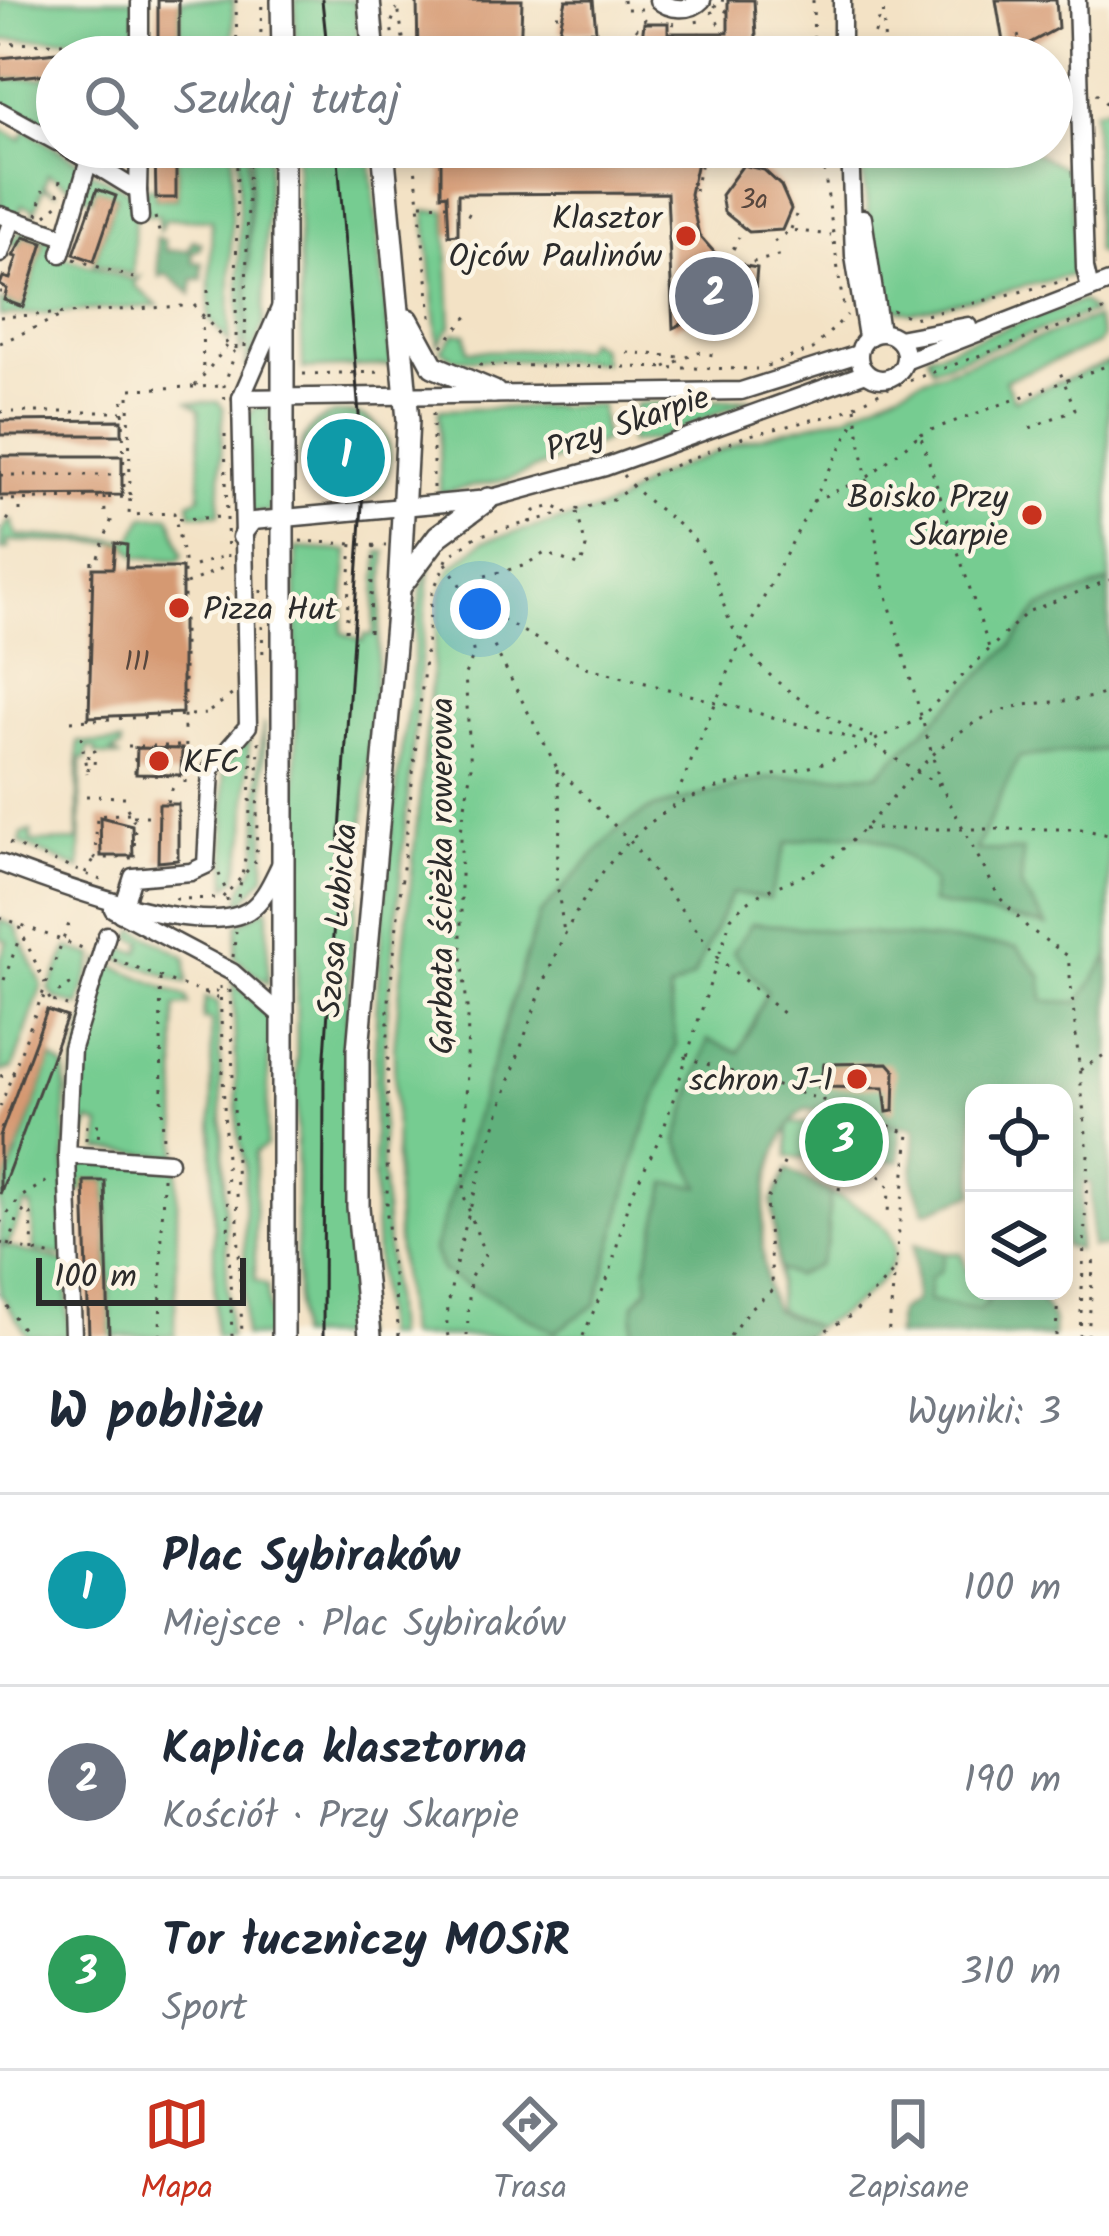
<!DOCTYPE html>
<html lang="pl">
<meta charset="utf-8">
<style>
:root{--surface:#fff;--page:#f6f6f7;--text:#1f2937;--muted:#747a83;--line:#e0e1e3;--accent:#c8321e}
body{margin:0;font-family:Kalam,sans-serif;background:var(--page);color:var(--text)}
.controls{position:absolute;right:36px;bottom:36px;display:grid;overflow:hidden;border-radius:24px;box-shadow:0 6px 18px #0003}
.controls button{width:108px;height:108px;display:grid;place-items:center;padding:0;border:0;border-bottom:3px solid var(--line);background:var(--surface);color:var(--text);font:60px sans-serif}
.scale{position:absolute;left:36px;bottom:30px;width:210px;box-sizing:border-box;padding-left:12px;border:6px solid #2b2b2b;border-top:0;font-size:33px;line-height:42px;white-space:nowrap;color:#2b2b2b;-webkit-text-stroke:9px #fcf5e5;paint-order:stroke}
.you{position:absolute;left:480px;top:609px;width:42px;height:42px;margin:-30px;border:9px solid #fff;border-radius:50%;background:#1a73e8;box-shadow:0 0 0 18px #1a73e833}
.badge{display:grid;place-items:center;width:78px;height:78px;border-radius:50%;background:var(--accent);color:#fff;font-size:39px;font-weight:700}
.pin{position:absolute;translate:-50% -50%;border:6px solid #fff;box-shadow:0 3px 12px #0006}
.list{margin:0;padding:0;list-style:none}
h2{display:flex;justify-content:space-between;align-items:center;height:156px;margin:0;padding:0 48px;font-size:51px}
h2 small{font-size:39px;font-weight:400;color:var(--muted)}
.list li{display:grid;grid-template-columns:78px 1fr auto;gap:36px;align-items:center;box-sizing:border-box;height:192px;padding:0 48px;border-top:3px solid var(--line)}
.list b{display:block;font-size:45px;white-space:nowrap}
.list p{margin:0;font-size:39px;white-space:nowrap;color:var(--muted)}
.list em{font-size:39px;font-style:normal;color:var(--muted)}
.icon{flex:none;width:66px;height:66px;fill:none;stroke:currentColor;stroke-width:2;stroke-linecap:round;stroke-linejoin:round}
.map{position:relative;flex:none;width:1109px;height:1336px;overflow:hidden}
.search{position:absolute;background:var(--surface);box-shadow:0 6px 18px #0003;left:36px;right:36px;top:36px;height:132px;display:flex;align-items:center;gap:30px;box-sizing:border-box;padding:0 42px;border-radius:66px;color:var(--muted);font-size:45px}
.sheet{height:732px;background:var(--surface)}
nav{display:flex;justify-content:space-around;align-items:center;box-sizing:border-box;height:168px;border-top:3px solid var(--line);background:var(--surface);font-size:33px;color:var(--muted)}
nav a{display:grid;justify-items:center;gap:6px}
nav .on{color:var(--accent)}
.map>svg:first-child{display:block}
.green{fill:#76cc91;stroke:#507c5e;stroke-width:3}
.forest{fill:#60b07b;stroke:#466e53;stroke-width:3}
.building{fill:#d59972}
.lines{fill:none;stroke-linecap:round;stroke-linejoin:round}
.minor-casing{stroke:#494642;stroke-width:21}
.major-casing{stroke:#494642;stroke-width:26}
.path{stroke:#494642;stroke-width:3;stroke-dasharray:3 9;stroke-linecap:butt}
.minor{stroke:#fff;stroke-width:16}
.major{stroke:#fff;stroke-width:21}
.tram{stroke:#2b2b2b;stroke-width:3}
.poi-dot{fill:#c8321e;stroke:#fcf5e5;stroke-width:4.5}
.labels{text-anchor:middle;stroke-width:9;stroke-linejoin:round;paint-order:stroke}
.number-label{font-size:27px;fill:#56463d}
.poi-label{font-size:33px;fill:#2b2b2b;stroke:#fcf5e5;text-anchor:end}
.street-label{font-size:33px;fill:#2b2b2b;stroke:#fcf5e5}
</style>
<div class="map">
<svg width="1109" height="1336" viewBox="0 0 1109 1336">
<rect width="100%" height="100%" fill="#fcf5e5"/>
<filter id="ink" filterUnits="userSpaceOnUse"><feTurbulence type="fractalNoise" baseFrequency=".00833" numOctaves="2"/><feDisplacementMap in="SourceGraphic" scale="24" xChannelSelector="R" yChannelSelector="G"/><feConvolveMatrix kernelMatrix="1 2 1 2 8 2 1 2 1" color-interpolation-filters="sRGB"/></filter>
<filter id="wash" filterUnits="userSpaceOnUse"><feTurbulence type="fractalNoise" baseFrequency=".004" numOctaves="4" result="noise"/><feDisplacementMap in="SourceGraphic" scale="48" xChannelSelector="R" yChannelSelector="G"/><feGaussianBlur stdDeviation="2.7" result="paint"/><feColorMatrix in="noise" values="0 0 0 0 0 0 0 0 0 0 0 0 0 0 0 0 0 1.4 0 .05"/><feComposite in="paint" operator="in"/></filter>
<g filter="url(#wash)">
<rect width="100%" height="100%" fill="#f3e2c5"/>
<g class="green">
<polygon points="0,0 135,0 135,37 0,40"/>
<rect x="180" y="0" width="53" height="57"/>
<polygon points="295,0 355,0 360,57 295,57"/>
<polygon points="45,73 57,73 57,135 0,105 0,79 45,78"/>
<polygon points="1109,107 1109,259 1096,251 1094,110"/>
<polygon points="0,128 21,140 26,130 81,163 73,188 48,174 44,186 58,193 43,188 31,222 34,209 22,205 18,216 0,210"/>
<polygon points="177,147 233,147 229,342 209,319 212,220 165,219 159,232 159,215 145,215 145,188 155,188 155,199 177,199"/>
<polygon points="239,147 248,147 246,336 239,356"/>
<polygon points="252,147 269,147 263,325 246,368"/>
<polygon points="296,147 369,147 392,365 303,369"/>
<polygon points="859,147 1024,147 1070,171 1076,266 1072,275 911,313 880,303"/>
<polygon points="90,171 129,191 135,212 133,275 94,263 117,196 97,189 92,199 82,196"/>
<polygon points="425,211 446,211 451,326 438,344"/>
<polygon points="22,230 60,242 59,256 132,280 140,277 134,285 158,306 0,316 0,301 24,307 44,242 24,235 20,246 9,243"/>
<polygon points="1082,301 1093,312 933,368 928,355"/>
<path d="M1095,318l7,18 -4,8 -93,36 9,20 95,-38v220l-70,26 -28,38 -133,128 -109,4 -119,31 -111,106 -105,335 8,22 199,-133 35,-94 -7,-54 24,-14 39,-84 37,5 18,-55c70,-15 94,-16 147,39l-3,21 115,21 -25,-37 -46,-36 44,-95 90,-6v206l-30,47 -312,-12 -28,62 -31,-12 -8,146 -54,80 3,20 -15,17 -2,32h-225l-10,-106 -3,-183 46,-452 11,-27 32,-27 110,-29 25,-9 32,-24 94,-38 102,-26 76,-36z"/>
<polygon points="455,333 466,334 468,351 582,349 587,340 599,347 604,362 456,359 441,350"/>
<polygon points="751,399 658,439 629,443 636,404"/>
<polygon points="189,402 218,402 223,408 219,514 191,514 189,502 200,497 199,409"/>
<polygon points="600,405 605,441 509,479 440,493 439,410"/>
<polygon points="270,406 270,512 251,513 247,418 255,407"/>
<circle cx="345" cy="458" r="45"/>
<polygon points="170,516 183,555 179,560 138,557 127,545 115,543 8,541 8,549 1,550 2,530 11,520 17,536 131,540 144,517"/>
<polygon points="296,548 348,551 342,633 363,641 364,635 373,635 379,552 386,552 347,1018 344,1175 358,1336 297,1336"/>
<path d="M431,556l-49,514v97l12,169h-12c-17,-220 -7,-418 27,-636 7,-48 5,-99 22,-144z"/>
<path d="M264,723l1,153 -26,30c2,-29 16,-32 18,-51 4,-45 -2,-87 7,-132z"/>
<polygon points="249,738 246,835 236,879 227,886 223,767"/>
<polygon points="78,742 121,743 121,748 111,752 121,757 96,755 96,749 88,748 86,759 81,759 80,869 20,843 22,834 31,831 31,842 78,841"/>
<polygon points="268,907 268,984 235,958 238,925"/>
<polygon points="0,920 15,926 42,985 13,1068 0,1072 0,960 7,941 0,938"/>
<polygon points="135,929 186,957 187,983 119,959 124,949 139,952 143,942 131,938"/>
<polygon points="68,948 94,956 79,1006 55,998 49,989"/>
<polygon points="100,960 187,997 189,1005 175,1006 178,1156 99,1150 100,1125 89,1121 83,1150 74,1146 70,1091"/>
<polygon points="233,981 270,1019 266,1146 255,1153 255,1280 267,1286 271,1336 244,1336 245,1164 238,1134"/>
<polygon points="205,998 218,1002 229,1336 215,1336 211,1020 203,1019"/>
<polygon points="52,1058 65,1068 66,1256 34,1250 31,1206 25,1204 8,1244 0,1242 0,1201"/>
<polygon points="788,1123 899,1127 899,1161 788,1157"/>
<polygon points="91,1160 178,1167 175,1336 111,1336 106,1180 84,1181 84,1190 76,1191 75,1171"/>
<path d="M830,1192c21,12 52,24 62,47 15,36 -51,76 -77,88l-37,-18v-40l17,7 32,-33z"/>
<polygon points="0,1245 66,1262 68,1336 28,1336 0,1293"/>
<polygon points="945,1253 961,1253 974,1291 984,1291 988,1302 980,1310 928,1301 930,1277 940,1271"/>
</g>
<g class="forest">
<polygon points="156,238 164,240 166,251 189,250 193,240 201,243 200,249 192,252 193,262 202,263 202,279 193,279 191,294 167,274 159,277"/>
<path d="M1109,582v167l-90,8 -43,93 47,1 -2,36 26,39 -116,-23 2,-21c-51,-55 -76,-54 -146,-39l-18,56 -37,-6 -39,84 -24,14 7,54 -35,94 -45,165 -41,28 -112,-60 -9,-22 105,-335 77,-84 34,-22 119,-31 109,-4 133,-128 28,-38z"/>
<path d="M752,923l265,24 25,30 1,24 36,1 30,-46v290l-18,1v-63l-7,-3 -6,69 -14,-4v-153h-90v101l-49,18 -12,-32 2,-52 -110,-19c-45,33 -53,153 -30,201l40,17 -9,9h-174l2,-32 15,-17 -3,-20 21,-84 33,3 -23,-45 31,-101 31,12 28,-60 -34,-40z"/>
<polygon points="787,1169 830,1192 827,1243 818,1265 795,1276 778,1269 772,1202"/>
<polygon points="914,1244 945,1253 940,1271 930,1278 928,1301 979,1310 988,1302 984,1291 1035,1291 1054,1321 1053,1336 896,1336 898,1312 915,1301"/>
</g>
<g id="blocks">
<g class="building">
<rect x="158" y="0" width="21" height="57"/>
<polygon points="417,0 522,0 520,57 418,57"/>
<polygon points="566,0 593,0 596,31 559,32"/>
<polygon points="728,0 754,0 757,55 640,55 644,23 668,23 668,33 728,33"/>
<polygon points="996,0 1056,0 1058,28 1030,43 1043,57 1005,54"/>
<polygon points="57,52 57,73 0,79 0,58"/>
<polygon points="155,147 176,147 176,198 156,198"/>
<polygon points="441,147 689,147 699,153 690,194 699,235 723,262 757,268 755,290 673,328 667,193 458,194 458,234 449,235 447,194 441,195"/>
<polygon points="743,165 764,170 781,186 791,209 782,230 749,232 724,212 721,195"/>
<polygon points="97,189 116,196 94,261 74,254"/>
<polygon points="24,237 43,243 23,307 4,300 7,289 0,285 3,277 10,279 17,257 13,256"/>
<polygon points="122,420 122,435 0,435 0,421"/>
<polygon points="0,456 122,456 122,495 0,496"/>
<polygon points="115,543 127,545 126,568 182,568 182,713 89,717 93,568 113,568"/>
<polygon points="137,748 182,749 181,775 136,774"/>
<polygon points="159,804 178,804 178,860 158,862"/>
<polygon points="100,817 132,825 133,856 101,856"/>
<polygon points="47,1010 67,1017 0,1194 0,1136"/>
<polygon points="888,1063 895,1071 894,1111 887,1112 884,1088 819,1087 824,1064"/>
<polygon points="84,1181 105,1181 109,1336 89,1336"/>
</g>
</g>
</g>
<g filter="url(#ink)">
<use href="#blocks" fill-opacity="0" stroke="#494642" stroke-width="3"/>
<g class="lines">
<defs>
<g id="minor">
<path d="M658,0c11,10 33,12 44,0"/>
<polyline points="1077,0 1085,268 1090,289"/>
<polyline points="140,57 140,0"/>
<polyline points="842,57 842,0"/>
<polyline points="0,111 57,142"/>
<polyline points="66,147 138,191 140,217"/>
<polyline points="850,147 854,256 867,337"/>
<polyline points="138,191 139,147"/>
<polyline points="0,215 62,236"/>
<polyline points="863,218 880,332"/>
<polyline points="0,254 12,220"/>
<polyline points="61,254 89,160"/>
<circle cx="882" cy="356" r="23"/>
<polyline points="898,339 968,326"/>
<polyline points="905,361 1109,282"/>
<polyline points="241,398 741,391 858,354"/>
<polyline points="241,537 253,521 488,499 605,467 866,373"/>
<path d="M0,863c50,19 200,77 248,48 16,-10 24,-30 32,-46"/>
<polyline points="113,909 232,972 282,1016"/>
<polyline points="121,914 133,877 191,872 206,865 211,769 248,726 241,398 281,306"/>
<polyline points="67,1155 72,1048 107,935"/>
<polyline points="73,1336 67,1155 169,1162"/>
</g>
<g id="major">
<polyline points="282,0 283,57"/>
<polyline points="369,0 374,57"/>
<polyline points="283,147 283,1336"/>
<polyline points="408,320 433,366 494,392"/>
<polyline points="402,584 438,536 488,499"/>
<polyline points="370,1336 358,1207 358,1050 399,590 408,420 383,147"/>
</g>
</defs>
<use href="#minor" class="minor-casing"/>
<use href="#major" class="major-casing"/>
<g class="path">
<polyline points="236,0 237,57"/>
<polyline points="397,0 406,57"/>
<polyline points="623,0 624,9 643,9"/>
<polyline points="721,0 728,1"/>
<polyline points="813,0 814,57"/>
<polyline points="883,0 885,57"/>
<polyline points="714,5 728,12"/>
<polyline points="711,11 726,37"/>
<polyline points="556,15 563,15"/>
<polyline points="697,20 699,33"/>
<polyline points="671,37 674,21"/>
<polyline points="1017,37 1026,34"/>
<polyline points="0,44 127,42"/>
<polyline points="597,52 612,32"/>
<polyline points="260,57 262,0"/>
<polyline points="395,57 391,24 397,9"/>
<polyline points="586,57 616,52 651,12"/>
<polyline points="868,57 881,13"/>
<polyline points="1096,93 1109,106"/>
<polyline points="413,147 432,326"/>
<polyline points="821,147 844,313"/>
<polyline points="695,191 704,147"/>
<polyline points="58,195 60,180"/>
<polyline points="421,204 448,205 477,218"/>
<polyline points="38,215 43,190"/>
<polyline points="46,215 61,202"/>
<polyline points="155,217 160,235"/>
<polyline points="791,229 796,215"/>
<polyline points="774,242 790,230 831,235"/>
<polyline points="74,259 133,278 141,274"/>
<polyline points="728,260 739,237"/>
<polyline points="741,265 782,255"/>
<polyline points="0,279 2,280"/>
<polyline points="208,290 208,320"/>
<polyline points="0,292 2,292"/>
<polyline points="194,305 235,353 224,386 225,406"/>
<polyline points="892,310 913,318 1068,280"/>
<polyline points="202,316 203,374"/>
<polyline points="0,317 184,306"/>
<polyline points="0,343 59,317"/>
<polyline points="442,346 470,314"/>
<polyline points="245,347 249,147"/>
<polyline points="236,349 237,147"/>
<polyline points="627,352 679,357"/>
<polyline points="479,365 757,369"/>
<polyline points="767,366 813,349 847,315"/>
<polyline points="665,367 698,352 713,355"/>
<polyline points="303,374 383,372"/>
<polyline points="195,386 227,346"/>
<polyline points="123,400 124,495"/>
<polyline points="855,408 883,582 941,786 999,897 1028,928 1068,956 1088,1154 1080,1335"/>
<polyline points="0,412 122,412"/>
<polyline points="433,413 433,488"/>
<polyline points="1030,428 1075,409 1058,367"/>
<polyline points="225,434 228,562"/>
<polyline points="920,434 1109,365"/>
<polyline points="0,475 128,475"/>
<path d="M623,475c22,30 60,45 80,77 15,24 18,54 31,78 28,51 86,86 139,107"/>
<polyline points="130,495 129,389 224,386"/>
<polyline points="104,497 105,512"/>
<polyline points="0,500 130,497 129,515 174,513 184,560 184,738"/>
<polyline points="813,501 868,477 920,434 990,651"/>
<polyline points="20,511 20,502"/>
<polyline points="179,519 223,517"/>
<polyline points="529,523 535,511 553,506 564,511"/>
<polyline points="0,530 14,511"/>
<polyline points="300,541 386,546"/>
<polyline points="98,557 114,513"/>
<polyline points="446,563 467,596"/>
<polyline points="195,566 227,555"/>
<polyline points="186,584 227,566"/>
<polyline points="261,590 263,658"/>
<polyline points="471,602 586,667 869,743 919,719 1027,612 1109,580"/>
<polyline points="472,604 557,768 630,841 717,957 785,1015"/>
<polyline points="346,631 352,544"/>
<polyline points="369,632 374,545"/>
<polyline points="210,711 233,694"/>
<polyline points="88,720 92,557"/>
<polyline points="71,721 210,714"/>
<polyline points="81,737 87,773"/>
<polyline points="128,746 186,746"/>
<polyline points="135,746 135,775 186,776"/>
<polyline points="88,770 88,751 95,751 94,766"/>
<polyline points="557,770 561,814 556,876 564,933"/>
<polyline points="185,783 186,738"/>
<polyline points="86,796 127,797"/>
<polyline points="167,802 175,782"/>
<polyline points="672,807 741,642 855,420"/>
<polyline points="127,808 135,823 134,859"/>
<polyline points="129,813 97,816 95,858 134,858"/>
<polyline points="133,816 151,816"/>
<polyline points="864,829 1081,829 1109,835"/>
<polyline points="9,843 108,883"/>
<polyline points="85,873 95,858"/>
<polyline points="238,897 249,837 252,746"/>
<polyline points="175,899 222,898 227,893 219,874"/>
<polyline points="227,901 227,893 256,861 259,737"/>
<polyline points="0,917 88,950"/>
<polyline points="19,927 45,983"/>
<polyline points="233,957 236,931"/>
<polyline points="114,960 217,998"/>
<polyline points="160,979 163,1148"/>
<polyline points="4,980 20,936"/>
<polyline points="220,986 232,1336"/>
<polyline points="230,990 242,1336"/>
<polyline points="203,993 228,991"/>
<polyline points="42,997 67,1006"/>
<polyline points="48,999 78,980"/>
<polyline points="684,1057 848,1108 909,1134 888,1336"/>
<polyline points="1080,1070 1109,1052"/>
<polyline points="0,1076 24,1072"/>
<polyline points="0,1107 70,921"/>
<polyline points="0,1127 3,1128"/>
<polyline points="86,1140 87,1125 99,1125 98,1143"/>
<path d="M839,1190l3,-20c22,-8 34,-1 47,17l-1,30"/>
<polyline points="0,1223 21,1197 52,1178"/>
<polyline points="0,1243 57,1257"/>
<polyline points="9,1246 18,1217 26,1209 31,1214 33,1252"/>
<polyline points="0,1296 27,1336"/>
<polyline points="160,1336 163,1176"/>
<polyline points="399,1336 387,1215 388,1010 432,593 448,557 477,536 613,500 642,479 746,436 841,413 889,388 1109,309"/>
<path d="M448,1336c-13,-47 87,-340 113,-394 24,-51 60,-103 109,-133 46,-28 90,-29 140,-42 20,-5 40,-16 59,-24l70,42"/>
<polyline points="467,1336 470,1278 485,1256 464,1196 468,1017 461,946 461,831 471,769 465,674 474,655 464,611 481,577 523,566 545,553 581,566 586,547 577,512"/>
<path d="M583,1336l27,-63 18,-71 35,-71 68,-213c28,-34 60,-31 94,-55 62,-44 100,-125 175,-152 34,-12 74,-6 109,-19"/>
<polyline points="730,1336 749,1309 773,1290 766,1202 785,1161"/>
<polyline points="816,1336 852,1315 896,1269"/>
<polyline points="1056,1336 1058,1291"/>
<polyline points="1088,1336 1094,1255"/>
</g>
<use href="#minor" class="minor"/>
<use href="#major" class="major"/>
<g class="tram">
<polyline points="322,0 328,57"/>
<polyline points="323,1336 324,1070 364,475 337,147"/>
</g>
</g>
</g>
<g class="poi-dot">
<circle cx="686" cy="236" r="12"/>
<circle cx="1032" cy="515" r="12"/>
<circle cx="179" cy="608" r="12"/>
<circle cx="159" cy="761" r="12"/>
<circle cx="857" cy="1079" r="12"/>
</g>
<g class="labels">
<g class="number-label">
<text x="754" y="208">3a</text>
<text x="137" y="670">111</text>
</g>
<g class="poi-label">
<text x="662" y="229">Klasztor<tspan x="662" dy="38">Ojców Paulinów</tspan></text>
<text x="1008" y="508">Boisko Przy<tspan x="1008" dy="38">Skarpie</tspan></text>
<text x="203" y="620" text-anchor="start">Pizza Hut</text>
<text x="183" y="773" text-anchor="start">KFC</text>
<text x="833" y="1091">schron J-1</text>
</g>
<g class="street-label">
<text transform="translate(627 422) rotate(-19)" y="12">Przy Skarpie</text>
<text transform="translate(441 876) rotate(-90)" y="12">Garbata ścieżka rowerowa</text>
<text transform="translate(336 920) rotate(-85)" y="12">Szosa Lubicka</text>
</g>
</g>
</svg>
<div class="controls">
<button><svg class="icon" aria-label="locate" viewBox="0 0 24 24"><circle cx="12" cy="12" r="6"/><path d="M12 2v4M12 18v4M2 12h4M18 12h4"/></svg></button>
<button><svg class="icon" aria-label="layers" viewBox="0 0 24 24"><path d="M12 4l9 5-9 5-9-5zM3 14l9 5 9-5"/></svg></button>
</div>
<div class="scale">100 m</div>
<div class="you"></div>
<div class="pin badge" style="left:346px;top:458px;background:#0f9aa8">1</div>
<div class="pin badge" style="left:714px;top:296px;background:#6b7280">2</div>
<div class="pin badge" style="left:844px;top:1142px;background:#2e9e5b">3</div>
<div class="search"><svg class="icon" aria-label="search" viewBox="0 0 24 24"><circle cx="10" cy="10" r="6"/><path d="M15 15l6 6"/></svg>Szukaj tutaj</div>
</div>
<section class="sheet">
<h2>W pobliżu<small>Wyniki: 3</small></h2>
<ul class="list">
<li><span class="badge" style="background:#0f9aa8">1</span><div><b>Plac Sybiraków</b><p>Miejsce · Plac Sybiraków</p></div><em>100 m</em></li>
<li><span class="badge" style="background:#6b7280">2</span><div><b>Kaplica klasztorna</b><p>Kościół · Przy Skarpie</p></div><em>190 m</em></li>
<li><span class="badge" style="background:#2e9e5b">3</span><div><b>Tor łuczniczy MOSiR</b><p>Sport</p></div><em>310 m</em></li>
</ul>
</section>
<nav>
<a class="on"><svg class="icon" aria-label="map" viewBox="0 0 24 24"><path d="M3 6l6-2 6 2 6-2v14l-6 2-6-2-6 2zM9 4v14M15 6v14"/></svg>Mapa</a>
<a><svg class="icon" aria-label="directions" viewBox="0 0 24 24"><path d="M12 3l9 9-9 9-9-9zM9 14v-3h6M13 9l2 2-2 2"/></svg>Trasa</a>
<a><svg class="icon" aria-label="saved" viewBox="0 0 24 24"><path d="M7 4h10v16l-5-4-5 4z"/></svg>Zapisane</a>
</nav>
